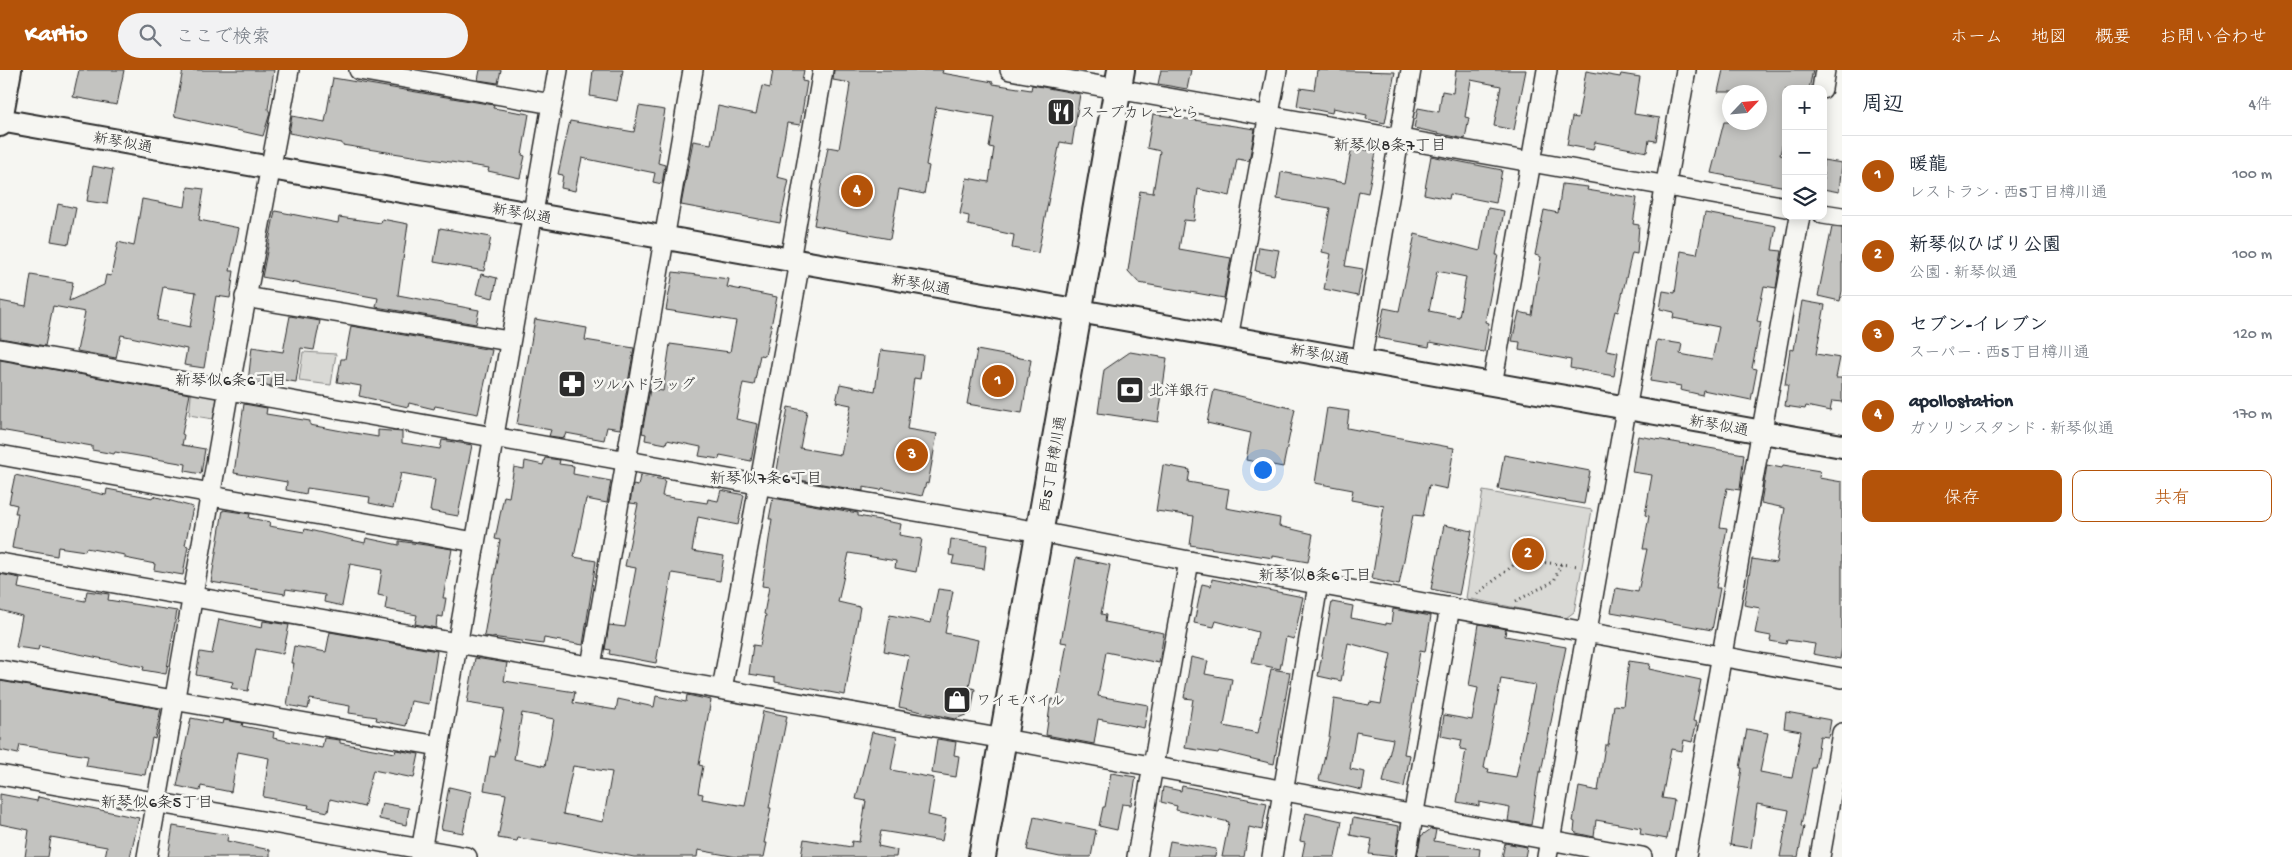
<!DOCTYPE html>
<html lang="ja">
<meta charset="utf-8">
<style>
:root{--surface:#fff;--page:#f2f2f3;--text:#1f2937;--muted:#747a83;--line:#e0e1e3;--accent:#b45309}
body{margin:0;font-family:"Gochi Hand","Klee One",sans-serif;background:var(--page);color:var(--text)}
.controls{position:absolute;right:15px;top:15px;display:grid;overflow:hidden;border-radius:10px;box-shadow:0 2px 12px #0003}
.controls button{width:45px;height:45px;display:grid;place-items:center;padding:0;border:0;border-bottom:1px solid var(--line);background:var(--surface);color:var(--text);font:25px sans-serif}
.compass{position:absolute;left:1722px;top:15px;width:45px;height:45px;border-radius:50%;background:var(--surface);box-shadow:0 2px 12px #0003;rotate:64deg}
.you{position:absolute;left:1262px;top:399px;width:18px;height:18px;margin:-12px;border:4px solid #fff;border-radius:50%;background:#1a73e8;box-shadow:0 0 0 8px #1a73e833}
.badge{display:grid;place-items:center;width:32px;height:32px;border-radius:50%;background:var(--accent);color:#fff;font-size:16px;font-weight:700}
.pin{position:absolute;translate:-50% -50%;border:2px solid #fff;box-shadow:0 1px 5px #0006}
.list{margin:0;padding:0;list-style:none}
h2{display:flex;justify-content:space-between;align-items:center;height:65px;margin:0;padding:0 20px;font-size:21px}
h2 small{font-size:16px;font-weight:400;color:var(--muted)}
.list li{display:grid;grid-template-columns:32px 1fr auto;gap:15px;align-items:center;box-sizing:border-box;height:80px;padding:0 20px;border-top:1px solid var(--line)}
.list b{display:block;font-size:19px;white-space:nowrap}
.list p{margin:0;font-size:16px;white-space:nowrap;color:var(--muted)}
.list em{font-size:16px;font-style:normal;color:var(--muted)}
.actions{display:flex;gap:10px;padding:15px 20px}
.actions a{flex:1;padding:11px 0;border:1px solid var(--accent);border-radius:10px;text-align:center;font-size:18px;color:var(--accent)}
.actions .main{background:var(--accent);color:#fff}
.icon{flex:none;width:28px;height:28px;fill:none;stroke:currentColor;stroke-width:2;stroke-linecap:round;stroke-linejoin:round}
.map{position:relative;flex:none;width:1842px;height:787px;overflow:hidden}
header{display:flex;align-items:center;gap:30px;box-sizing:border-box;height:70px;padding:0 25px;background:var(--accent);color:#fff}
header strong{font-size:24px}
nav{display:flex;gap:28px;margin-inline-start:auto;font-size:18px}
.search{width:350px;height:45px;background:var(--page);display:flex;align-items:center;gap:12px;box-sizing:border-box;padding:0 18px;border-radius:28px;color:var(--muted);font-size:19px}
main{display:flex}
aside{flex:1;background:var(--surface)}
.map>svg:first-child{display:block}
.green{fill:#d9d9d5;stroke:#828280}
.building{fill:#c3c3c0;stroke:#2b2b2b;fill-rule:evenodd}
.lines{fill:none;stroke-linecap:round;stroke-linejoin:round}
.minor-casing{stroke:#2b2b2b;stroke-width:22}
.tertiary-casing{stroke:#2b2b2b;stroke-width:26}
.secondary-casing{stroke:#2b2b2b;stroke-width:30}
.path{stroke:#2b2b2b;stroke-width:3;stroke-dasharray:1 4;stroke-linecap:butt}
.minor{stroke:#f6f6f2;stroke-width:19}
.tertiary{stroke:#f6f6f2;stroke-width:22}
.secondary{stroke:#f6f6f2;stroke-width:26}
.labels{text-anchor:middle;stroke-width:5;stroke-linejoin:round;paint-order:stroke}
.poi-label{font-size:15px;fill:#2b2b2b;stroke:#f6f6f2;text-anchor:start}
.street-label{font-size:15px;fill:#2b2b2b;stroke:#f6f6f2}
.neighbourhood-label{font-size:16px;fill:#2b2b2b;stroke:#f6f6f2}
</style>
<header>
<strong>Kartio</strong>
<div class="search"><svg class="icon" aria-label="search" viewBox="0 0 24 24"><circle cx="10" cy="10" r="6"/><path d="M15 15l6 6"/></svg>ここで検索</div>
<nav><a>ホーム</a><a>地図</a><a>概要</a><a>お問い合わせ</a></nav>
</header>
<main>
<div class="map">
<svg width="1842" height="787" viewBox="0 0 1842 787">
<rect width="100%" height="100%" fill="#f6f6f2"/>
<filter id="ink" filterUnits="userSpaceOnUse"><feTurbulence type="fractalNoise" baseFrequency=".02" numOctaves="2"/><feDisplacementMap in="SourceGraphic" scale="10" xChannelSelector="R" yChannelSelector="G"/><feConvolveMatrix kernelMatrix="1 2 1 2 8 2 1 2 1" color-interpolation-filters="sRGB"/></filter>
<g filter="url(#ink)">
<g class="green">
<polygon points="303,282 336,284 331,315 299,311"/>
<polygon points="192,318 218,323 213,349 189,345"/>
<polygon points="1483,421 1592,440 1574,542 1566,548 1466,528"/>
</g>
<g class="building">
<polygon points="79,0 124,0 117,35 73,27"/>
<polygon points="183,0 274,0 268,39 270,43 263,66 174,46"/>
<polygon points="480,0 501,0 498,13 478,10"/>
<polygon points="593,0 623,0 617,31 590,26"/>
<polygon points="773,0 804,0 802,11 807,12 800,55 787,53 777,107 789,110 780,153 681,135 693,71 711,74 718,36 756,44 762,16 770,18"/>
<polygon points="834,0 943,0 942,3 993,12 993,14 1031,20 1032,15 1080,24 1072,74 1060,72 1038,183 1012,178 1014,165 968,155 969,146 960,144 967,108 989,112 994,78 989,77 994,47 936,37 926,95 929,96 924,124 899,119 890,169 814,155 828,77 839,79 849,22 850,13 833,10"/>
<polygon points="1161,0 1191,0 1187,19 1158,14"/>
<polygon points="1317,0 1395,2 1385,53 1366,49 1367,45 1333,38 1332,43 1297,36 1300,18 1314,20"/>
<polygon points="1456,0 1526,0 1514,60 1494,56 1501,16 1471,10 1465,47 1469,48 1465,69 1414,58 1418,38 1439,42 1442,21 1453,23"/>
<polygon points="1723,0 1813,0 1809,19 1786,19 1786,59 1780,85 1786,86 1786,117 1711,103 1724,52 1760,52 1760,22 1718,22"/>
<polygon points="1586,1 1620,7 1621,4 1640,7 1634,44 1660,48 1656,71 1649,70 1647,82 1595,72 1593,80 1567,75 1572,47 1578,48"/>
<polygon points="333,8 494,35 493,38 529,44 522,85 525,86 520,108 488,101 489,98 342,75 342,73 289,63 292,46 325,52"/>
<polygon points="639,36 665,40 658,79 660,79 658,93 665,95 662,114 653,112 655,103 582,88 575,121 561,118 563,105 558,104 570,51 634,62"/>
<polygon points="1153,44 1255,59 1249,91 1237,89 1230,126 1198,119 1194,151 1184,150 1179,179 1231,188 1224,228 1139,213 1128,201 1140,121 1153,123 1160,81 1147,78"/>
<polygon points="1352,77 1376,82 1368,123 1359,121 1345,196 1363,199 1358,226 1324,219 1331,184 1322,182 1330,138 1277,129 1281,102 1345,113"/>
<polygon points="1431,86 1502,100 1496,133 1450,124 1449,129 1424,124"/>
<polygon points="1823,90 1842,93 1839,122 1823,119"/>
<polygon points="93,96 113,100 107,134 87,131"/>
<polygon points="1562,114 1588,117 1587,120 1637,128 1633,154 1639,155 1637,184 1632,183 1618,242 1615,241 1606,280 1618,282 1614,306 1570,298 1571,290 1519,280 1520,272 1512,271 1519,242 1532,245 1541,187 1535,185 1544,140 1558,143"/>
<path d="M188,117l16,2 -5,31 40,8 -9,43h4l-4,27 -14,-2 -12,72 -20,-3 3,-16 -66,-14 -5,23 -39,-7 8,-39 -32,-6 -8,40 -45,-8v-37l26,5 5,-31 42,7 -4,19 35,-16 2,-10 5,1 7,-34 16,4 8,-47 43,8zM163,217l33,5 -6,35 -33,-7z"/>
<polygon points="58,134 76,138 69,174 51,171"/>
<path d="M1488,138l16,3 -8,44h2l-13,67 4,1 -5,29 -54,-10 -1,5 -51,-9 6,-30 15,3 16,-77 65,17zM1437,201l29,6 -7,40 -30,-6z"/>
<polygon points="275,141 338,153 339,147 381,153 382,149 408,154 398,225 479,240 476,254 376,237 378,228 262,207"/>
<polygon points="1705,143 1776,156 1772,180 1782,181 1776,218 1764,216 1757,251 1761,252 1752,298 1757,299 1751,330 1703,320 1702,325 1680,320 1681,316 1650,311 1657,270 1682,274 1680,284 1712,290 1719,257 1673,248 1674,242 1660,239 1663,221 1675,223 1681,181 1697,184"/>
<polygon points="1832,157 1842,158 1842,221 1840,231 1818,226"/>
<polygon points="440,158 491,167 484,201 434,192"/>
<polygon points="1259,177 1279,180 1274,205 1255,201"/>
<polygon points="673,202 729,209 727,217 777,227 765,286 760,285 754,315 743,313 736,349 758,354 751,391 720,385 719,389 699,386 701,377 667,370 666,374 645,370 646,364 642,363 650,319 663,321 670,274 730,282 736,251 666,240"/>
<polygon points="481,204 497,208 493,228 476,224"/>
<polygon points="1802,231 1825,235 1816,284 1840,288 1836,308 1842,308 1842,332 1832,331 1830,341 1806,336 1805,339 1785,336 1788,315 1785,315 1790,279 1794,280"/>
<polygon points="290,246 320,251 314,280 301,278 296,312 272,308 271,316 248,312 252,277 283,282"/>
<polygon points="535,249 587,258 585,270 634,278 620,359 607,357 604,370 566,363 564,368 549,366 551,360 517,354"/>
<polygon points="351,256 492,280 478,344 435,336 434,339 409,333 408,337 359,326 361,316 337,312 341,289 345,289"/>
<polygon points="881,280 923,285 920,309 914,308 907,359 937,364 928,414 926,413 922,426 882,418 881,420 863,417 863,421 776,406 788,337 807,341 800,378 841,385 851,335 836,332 840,314 875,321"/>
<polygon points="977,280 1031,290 1022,343 967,334"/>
<polygon points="1130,282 1167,288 1158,352 1098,343 1104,300"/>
<polygon points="0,290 190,324 182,364 184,365 182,375 205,379 201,404 185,401 186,394 115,382 114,384 92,380 92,376 0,360"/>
<polygon points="1214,320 1295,339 1283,397 1246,390 1251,363 1207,353"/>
<polygon points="244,334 267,338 266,344 310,351 310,355 342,361 378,367 378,360 402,362 402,373 440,379 442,370 472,375 458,446 430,441 435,409 401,403 393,438 369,433 370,427 307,418 306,424 286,420 287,412 234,403"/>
<polygon points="1327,338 1349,341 1347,358 1454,378 1447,419 1429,415 1423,446 1413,445 1399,515 1372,509 1384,436 1351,430 1353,420 1315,413"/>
<polygon points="1638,366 1744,384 1740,420 1727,418 1720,457 1727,458 1716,518 1720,518 1712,560 1611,542 1616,518 1638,522 1647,479 1643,479 1649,446 1645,445 1652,405 1632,402"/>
<polygon points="1504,385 1590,401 1584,434 1498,419"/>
<polygon points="545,388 560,390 559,394 574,396 573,404 611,411 607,433 586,429 574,487 596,491 583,575 544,568 543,574 484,566 500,470 495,469 504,426 509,427 514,397 524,399 525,391 543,395"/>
<polygon points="1163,395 1190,400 1188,412 1229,419 1226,438 1280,448 1279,456 1313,464 1308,492 1273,486 1273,488 1190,475 1194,446 1156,441"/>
<polygon points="1767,395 1782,398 1783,395 1820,401 1819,408 1842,412 1842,578 1840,589 1813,584 1815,574 1787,570 1786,574 1770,571 1771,566 1755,563 1760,538 1744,535 1752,489 1776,493 1785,438 1761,433"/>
<polygon points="15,405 106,425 107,419 153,428 153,426 193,437 185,475 188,476 183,505 154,500 155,494 125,488 125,485 86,478 85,481 58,477 57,486 12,478 18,443 15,443 17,435 9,433"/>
<polygon points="640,406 665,410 662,426 707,433 708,429 718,431 721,420 744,425 738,455 698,447 692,481 724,486 720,511 672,503 656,593 609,584 610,580 605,579 609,555 625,557 636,498 625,496 638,434 630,433 633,415 638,416"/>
<polygon points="773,428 858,443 858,446 901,454 899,465 922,469 916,502 895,498 896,491 849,483 838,532 860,537 845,625 775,612 775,608 749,604 753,575 760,576 766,545 764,544 769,517 762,516 772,449 769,449"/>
<polygon points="223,440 250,444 249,448 270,452 269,456 304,462 305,459 365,473 366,468 399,475 399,471 452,479 443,528 446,528 443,547 437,546 436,558 415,554 417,545 385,539 387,527 378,525 382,500 350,494 342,536 324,532 325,525 286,519 285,524 211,512"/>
<polygon points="1444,455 1472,461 1459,525 1431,519"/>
<polygon points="951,469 987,475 984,499 952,494 954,486 949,485"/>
<polygon points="1076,488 1110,495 1101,544 1106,545 1105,552 1164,563 1159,593 1106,582 1098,626 1148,635 1144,658 1098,649 1094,674 1046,665 1051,629 1057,630 1067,573 1061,572"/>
<polygon points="0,504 20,508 18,518 47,524 85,531 87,521 109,524 108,530 177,541 166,604 143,600 144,597 39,576 38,580 16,577 22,546 0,540"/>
<polygon points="1212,509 1303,527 1294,569 1286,567 1280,599 1252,593 1258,562 1216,551 1214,557 1194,553 1202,514 1211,516"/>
<polygon points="938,519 953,521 945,563 978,570 969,617 975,619 971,643 955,649 899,637 909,586 884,581 890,545 931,553"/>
<polygon points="1332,532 1353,536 1351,548 1386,555 1386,553 1391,554 1393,539 1431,546 1425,582 1420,581 1415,612 1417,612 1404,684 1410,685 1404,717 1383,712 1393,669 1356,662 1350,699 1365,702 1362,720 1319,710 1329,668 1334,629 1369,635 1370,632 1381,634 1391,584 1348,573 1341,611 1318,606"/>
<polygon points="219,549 262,558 263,551 289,555 283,584 256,579 248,621 231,618 233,612 196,605 200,582 212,584"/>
<path d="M1479,554l27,5 -1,7 61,11 -25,125h-2l-8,53 -23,-4 2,-13 -31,-6v4l-22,-4 9,-52 -6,-1 2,-9 -21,-4 3,-21 28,5 6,-32 -9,-2zM1501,609l34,6 -19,92 -28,-5 1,-3 -5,-1z"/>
<polygon points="330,562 437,581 429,634 411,631 406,656 376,650 377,647 349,643 350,636 310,629 308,639 287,635 294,593 291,593 294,576 326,582"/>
<polygon points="1191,587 1208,591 1205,604 1232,609 1224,656 1258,663 1271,599 1290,602 1274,694 1219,681 1218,683 1185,678 1193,629 1184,628"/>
<path d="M475,588l32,5 -3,18 71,11 -2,11 43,7 2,-11 36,8 2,-11 30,6 1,-7 24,5 -12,65 4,1 -5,27 5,1 -1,5 43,7 18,-95 24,5 -18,92h2l-7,35h3l-3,14h-27l-39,-7 -1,7h-63l-77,-15v2l-39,-6 -1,3 -19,-3 8,-44 -22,-4 6,-34 5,1 9,-48 -37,-6zM522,643l32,6 -9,47 -31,-7zM573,696l39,6 -9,50 -40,-8z"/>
<polygon points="1629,591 1650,594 1649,599 1701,610 1693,651 1697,652 1692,672 1684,670 1682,681 1671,679 1662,728 1674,730 1667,769 1640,764 1641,758 1596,750 1594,767 1576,763 1574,761 1575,752 1573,751 1579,717 1598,721 1605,675 1608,675 1614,635 1623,636"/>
<polygon points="0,611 161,639 155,669 152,668 145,705 86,696 88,686 51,680 20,675 18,684 0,680"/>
<polygon points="1786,642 1831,650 1828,667 1820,666 1815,698 1812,698 1801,756 1804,757 1798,787 1780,787 1789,740 1757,734 1751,778 1730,775 1742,698 1740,698 1747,659 1768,663 1760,702 1792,708 1801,661 1784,658"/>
<polygon points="191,648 223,654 224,650 243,653 242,656 274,662 273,668 322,678 324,668 340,670 340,673 395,683 396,680 419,684 414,708 373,700 364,737 330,729 328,742 308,738 309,735 263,727 269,688 238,682 231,722 201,716 200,721 177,716"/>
<polygon points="872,662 897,667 891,700 934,708 928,745 946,749 942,771 881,761 878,776 897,780 896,787 801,787 804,769 851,777 852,771 859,772 866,731 856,729"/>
<polygon points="937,669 956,672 954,685 959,686 956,707 932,703"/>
<polygon points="1111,703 1136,707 1131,735 1122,734 1117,760 1099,756 1103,737 1105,737"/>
<polygon points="1182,716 1267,733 1262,760 1249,757 1244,787 1222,787 1229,752 1176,740 1177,736 1161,732 1163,717 1181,721"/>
<polygon points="449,717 471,722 463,763 441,759"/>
<polygon points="0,724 37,731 38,727 139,748 130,787 105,787 107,777 51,767 48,787 25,787 29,760 0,754"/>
<polygon points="382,733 409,738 406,755 379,749"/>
<polygon points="1306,743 1342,751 1335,787 1302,787 1305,772 1300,771"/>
<polygon points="1034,747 1096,760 1091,787 1060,787 1027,780"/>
<polygon points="1353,748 1399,756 1395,787 1369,784 1372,769 1350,765"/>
<polygon points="173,756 228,765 227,771 270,780 270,787 168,787"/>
<polygon points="1431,759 1436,760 1434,771 1480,779 1479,787 1417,787 1421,766"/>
<polygon points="1170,771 1216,779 1215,787 1167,787"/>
<polygon points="1505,773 1527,777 1525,787 1502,787"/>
</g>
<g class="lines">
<defs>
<g id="minor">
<polyline points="359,0 552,34"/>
<polyline points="1010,0 1786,137"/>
<polyline points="1822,19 1825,0"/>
<polyline points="1823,144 1842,147"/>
<polyline points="790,190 823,0"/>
<polyline points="245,227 509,271"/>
<polyline points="1228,268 1277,0"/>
<polyline points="0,279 768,416 1040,462 1189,491 1842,608"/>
<polyline points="1361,292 1411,0"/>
<polyline points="1492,315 1547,0"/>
<polyline points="0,385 211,423"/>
<polyline points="211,426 475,472"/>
<polyline points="0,493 1004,669 1642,787"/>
<polyline points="591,596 693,0"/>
<polyline points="0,600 439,676"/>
<polyline points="722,619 800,192"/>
<polyline points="0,705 467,787"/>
<polyline points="147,787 229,319 289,0"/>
<polyline points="420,787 558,0"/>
<polyline points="1137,787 1189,491"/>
<polyline points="1272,787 1318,515"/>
<polyline points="1406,787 1450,537"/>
<polyline points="1547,787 1686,0"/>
<polyline points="1686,787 1800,146"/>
<polyline points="1820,787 1842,663"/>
</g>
<g id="tertiary">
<polyline points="0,50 1842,376"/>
<polyline points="0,55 10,0"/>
</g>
<polyline id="secondary" points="982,787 1121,0"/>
</defs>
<use href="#minor" class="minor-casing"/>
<use href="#tertiary" class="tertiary-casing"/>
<use href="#secondary" class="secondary-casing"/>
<g class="path">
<polyline points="1477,524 1520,490 1579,496"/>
<polyline points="1516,531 1554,511 1561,494"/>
</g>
<use href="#minor" class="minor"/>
<use href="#tertiary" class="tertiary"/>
<use href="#secondary" class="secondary"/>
</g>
</g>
<defs>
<symbol id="restaurant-square" viewBox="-11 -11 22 22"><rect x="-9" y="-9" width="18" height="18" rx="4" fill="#2b2b2b" stroke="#f6f6f2"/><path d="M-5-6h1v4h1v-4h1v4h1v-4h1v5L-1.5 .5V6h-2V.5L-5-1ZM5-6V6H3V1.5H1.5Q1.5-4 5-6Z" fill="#fff"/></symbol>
<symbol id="pharmacy-square" viewBox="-11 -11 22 22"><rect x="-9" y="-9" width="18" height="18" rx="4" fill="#2b2b2b" stroke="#f6f6f2"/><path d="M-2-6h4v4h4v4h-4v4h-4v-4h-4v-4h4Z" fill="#fff"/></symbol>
<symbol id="bank-square" viewBox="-11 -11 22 22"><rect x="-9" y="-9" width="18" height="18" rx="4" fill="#2b2b2b" stroke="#f6f6f2"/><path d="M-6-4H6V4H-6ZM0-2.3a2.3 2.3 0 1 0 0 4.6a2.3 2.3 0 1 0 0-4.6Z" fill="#fff"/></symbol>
<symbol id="shop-square" viewBox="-11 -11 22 22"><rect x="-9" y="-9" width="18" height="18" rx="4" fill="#2b2b2b" stroke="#f6f6f2"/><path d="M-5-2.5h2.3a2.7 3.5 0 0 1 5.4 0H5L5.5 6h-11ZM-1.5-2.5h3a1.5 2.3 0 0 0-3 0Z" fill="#fff"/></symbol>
</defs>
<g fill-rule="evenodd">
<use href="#restaurant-square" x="1045" y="26" width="32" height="32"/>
<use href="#pharmacy-square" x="556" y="298" width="32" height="32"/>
<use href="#bank-square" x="1114" y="304" width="32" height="32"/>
<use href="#shop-square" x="941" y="614" width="32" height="32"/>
</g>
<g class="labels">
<g class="poi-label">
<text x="1080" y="47">スープカレーとら</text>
<text x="591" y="319">ツルハドラッグ</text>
<text x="1149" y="325">北洋銀行</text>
<text x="976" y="635">ワイモバイル</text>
</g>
<g class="street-label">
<text transform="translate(123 72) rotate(10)" y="5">新琴似通</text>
<text transform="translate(522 143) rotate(10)" y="5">新琴似通</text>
<text transform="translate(921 214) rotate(10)" y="5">新琴似通</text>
<text transform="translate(1320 284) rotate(10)" y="5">新琴似通</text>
<text transform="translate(1719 355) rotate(10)" y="5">新琴似通</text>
<text transform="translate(1052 394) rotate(-80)" y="5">西5丁目樽川通</text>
</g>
<g class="neighbourhood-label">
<text x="1390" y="80">新琴似8条7丁目</text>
<text x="231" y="315">新琴似6条6丁目</text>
<text x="766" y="413">新琴似7条6丁目</text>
<text x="1315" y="510">新琴似8条6丁目</text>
<text x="157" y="737">新琴似6条5丁目</text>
</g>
</g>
</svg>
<div class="controls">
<button>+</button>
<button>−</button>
<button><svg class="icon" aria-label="layers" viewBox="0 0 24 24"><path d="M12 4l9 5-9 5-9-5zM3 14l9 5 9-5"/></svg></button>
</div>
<svg class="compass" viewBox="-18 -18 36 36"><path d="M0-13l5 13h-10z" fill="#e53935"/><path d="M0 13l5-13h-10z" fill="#747a83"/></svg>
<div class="you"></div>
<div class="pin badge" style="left:998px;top:311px">1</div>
<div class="pin badge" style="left:1528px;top:484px">2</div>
<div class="pin badge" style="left:912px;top:385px">3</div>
<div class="pin badge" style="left:857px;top:121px">4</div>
</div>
<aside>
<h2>周辺<small>4件</small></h2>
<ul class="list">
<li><span class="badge">1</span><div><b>暖龍</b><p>レストラン · 西5丁目樽川通</p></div><em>100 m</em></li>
<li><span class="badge">2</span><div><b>新琴似ひばり公園</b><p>公園 · 新琴似通</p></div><em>100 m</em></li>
<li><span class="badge">3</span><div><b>セブン-イレブン</b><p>スーパー · 西5丁目樽川通</p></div><em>120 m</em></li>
<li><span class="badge">4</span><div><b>apollostation</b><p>ガソリンスタンド · 新琴似通</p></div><em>170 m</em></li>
</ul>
<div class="actions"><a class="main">保存</a><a>共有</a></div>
</aside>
</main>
